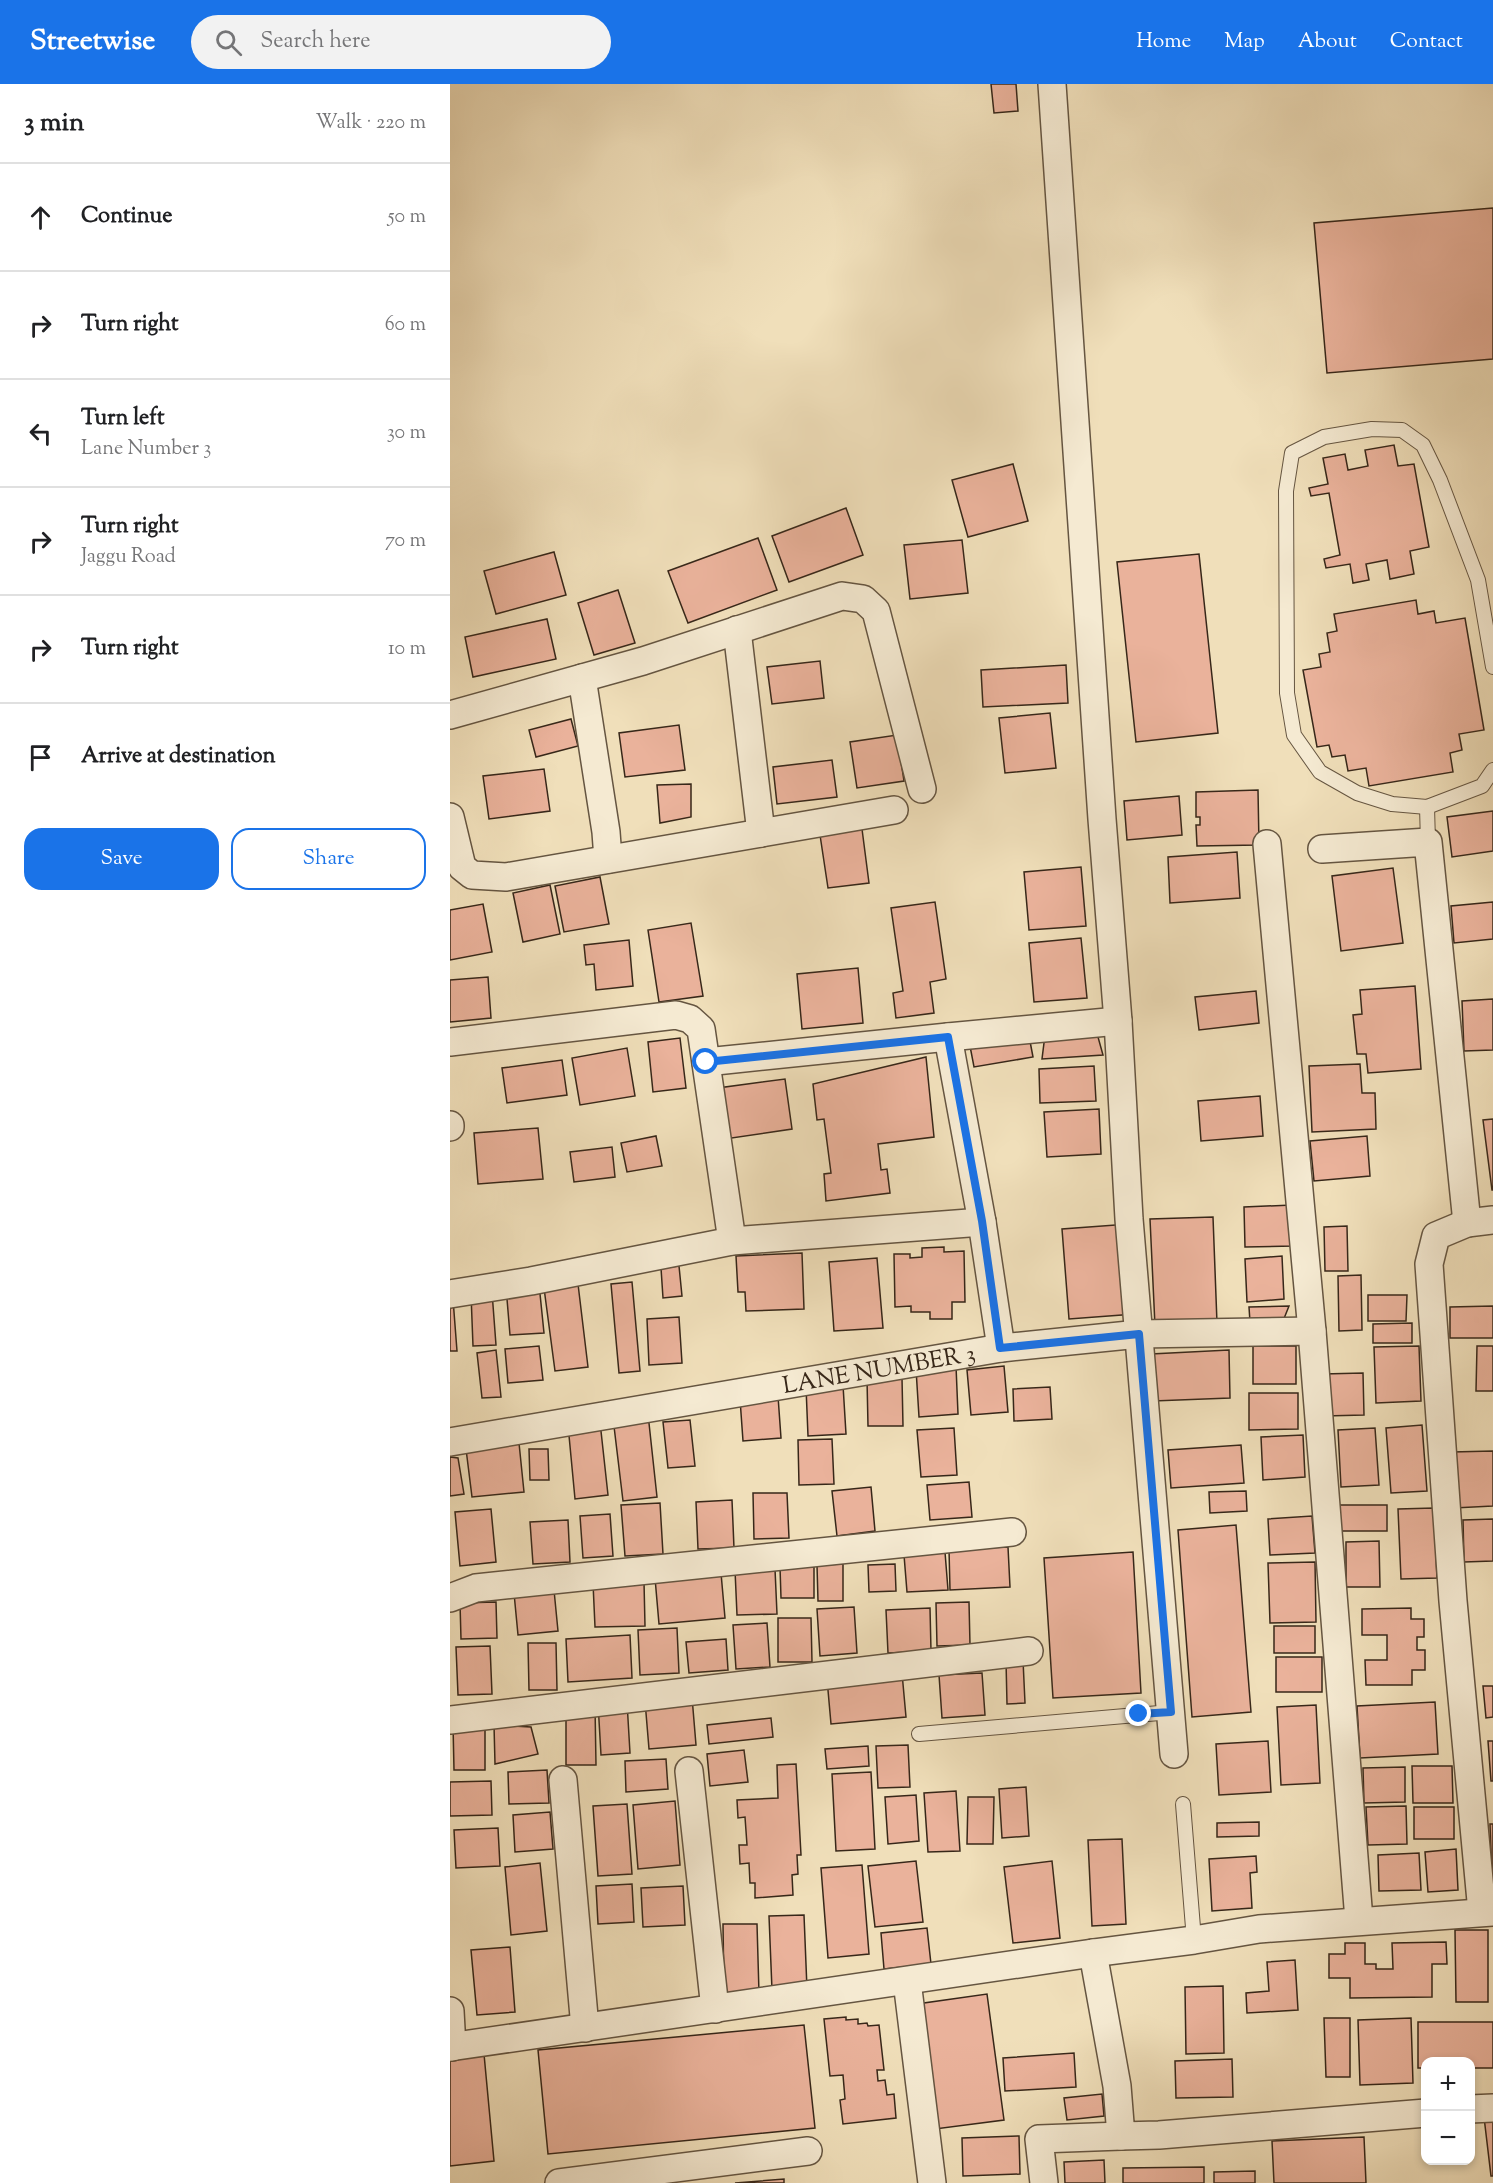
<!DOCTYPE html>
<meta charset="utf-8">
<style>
:root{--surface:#fff;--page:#f2f2f2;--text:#202124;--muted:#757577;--line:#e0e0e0;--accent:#1a73e8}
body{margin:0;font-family:"Sorts Mill Goudy",serif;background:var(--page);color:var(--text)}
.controls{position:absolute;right:18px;bottom:18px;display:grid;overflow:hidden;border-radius:12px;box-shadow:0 3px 9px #0003}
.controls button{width:54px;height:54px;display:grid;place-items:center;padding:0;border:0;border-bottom:2px solid var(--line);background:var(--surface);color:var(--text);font:30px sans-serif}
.stop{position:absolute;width:18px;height:18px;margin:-14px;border:4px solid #1a73e8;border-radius:50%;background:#fff}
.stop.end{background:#1a73e8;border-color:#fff;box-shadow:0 2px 6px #0008}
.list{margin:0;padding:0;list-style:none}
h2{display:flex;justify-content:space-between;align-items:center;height:78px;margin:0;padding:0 24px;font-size:26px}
h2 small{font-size:20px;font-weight:400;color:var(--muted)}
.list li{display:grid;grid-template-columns:39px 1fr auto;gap:18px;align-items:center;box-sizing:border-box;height:108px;padding:0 24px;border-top:2px solid var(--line)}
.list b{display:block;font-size:22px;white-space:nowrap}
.list p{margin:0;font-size:20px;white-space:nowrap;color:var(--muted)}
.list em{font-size:20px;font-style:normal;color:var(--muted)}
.actions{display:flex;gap:12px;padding:18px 24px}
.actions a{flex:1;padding:14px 0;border:2px solid var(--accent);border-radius:18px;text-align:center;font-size:21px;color:var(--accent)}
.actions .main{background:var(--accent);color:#fff}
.icon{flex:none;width:33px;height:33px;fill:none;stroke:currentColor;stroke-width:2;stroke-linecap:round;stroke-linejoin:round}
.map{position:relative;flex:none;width:1043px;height:2099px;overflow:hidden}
header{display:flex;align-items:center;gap:36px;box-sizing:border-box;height:84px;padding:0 30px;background:var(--accent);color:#fff}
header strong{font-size:28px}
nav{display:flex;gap:33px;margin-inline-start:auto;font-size:21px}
.search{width:420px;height:54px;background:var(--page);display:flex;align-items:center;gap:15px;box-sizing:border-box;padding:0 21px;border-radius:33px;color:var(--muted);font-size:22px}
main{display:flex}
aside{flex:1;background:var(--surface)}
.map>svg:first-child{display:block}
.building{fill:#eab29b;stroke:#372719;stroke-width:1.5}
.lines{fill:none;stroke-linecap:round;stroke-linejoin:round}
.lane-casing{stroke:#655541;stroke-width:16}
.street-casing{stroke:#655541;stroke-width:30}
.lane{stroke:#f5ead2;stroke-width:14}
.street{stroke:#f5ead2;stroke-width:27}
.route{stroke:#1a73e8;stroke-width:8}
.labels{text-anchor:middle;stroke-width:5;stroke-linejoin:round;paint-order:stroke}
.street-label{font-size:24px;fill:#372719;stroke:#f5ead2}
</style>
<header>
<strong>Streetwise</strong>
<div class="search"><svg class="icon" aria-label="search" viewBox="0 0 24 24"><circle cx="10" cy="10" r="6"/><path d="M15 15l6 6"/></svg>Search here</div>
<nav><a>Home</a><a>Map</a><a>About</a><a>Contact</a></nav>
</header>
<main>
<aside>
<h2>3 min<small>Walk · 220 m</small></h2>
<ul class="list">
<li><svg class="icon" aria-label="ahead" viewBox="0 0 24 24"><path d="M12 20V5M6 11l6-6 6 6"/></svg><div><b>Continue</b></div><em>50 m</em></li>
<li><svg class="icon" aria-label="right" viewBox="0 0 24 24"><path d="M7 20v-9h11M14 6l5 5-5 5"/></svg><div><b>Turn right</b></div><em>60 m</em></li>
<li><svg class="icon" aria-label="left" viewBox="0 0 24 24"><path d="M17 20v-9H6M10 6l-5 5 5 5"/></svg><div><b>Turn left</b><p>Lane Number 3</p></div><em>30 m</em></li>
<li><svg class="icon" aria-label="right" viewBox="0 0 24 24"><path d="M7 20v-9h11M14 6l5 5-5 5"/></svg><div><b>Turn right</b><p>Jaggu Road</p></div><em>70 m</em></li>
<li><svg class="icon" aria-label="right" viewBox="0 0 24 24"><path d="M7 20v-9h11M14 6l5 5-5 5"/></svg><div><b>Turn right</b></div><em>10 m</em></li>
<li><svg class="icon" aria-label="arrive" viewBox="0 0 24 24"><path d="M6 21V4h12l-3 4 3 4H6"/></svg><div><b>Arrive at destination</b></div></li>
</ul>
<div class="actions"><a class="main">Save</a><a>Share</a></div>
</aside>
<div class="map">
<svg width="1043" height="2099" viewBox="0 0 1043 2099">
<rect width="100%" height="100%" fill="#f0dfba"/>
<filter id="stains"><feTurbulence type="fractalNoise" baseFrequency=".00333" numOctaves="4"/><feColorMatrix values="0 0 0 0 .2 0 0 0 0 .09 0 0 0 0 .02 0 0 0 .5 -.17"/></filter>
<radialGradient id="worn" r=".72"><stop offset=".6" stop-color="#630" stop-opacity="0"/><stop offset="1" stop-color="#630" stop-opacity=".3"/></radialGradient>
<g class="building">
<polygon points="541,0 566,0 568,27 544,29"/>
<polygon points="1043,124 1043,275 877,289 864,139"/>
<polygon points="944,361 948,382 964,380 979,463 960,467 964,490 940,495 937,476 916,480 919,496 903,499 900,480 876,484 874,475 890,471 879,409 861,412 859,404 878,400 873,374 895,370 898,386 918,382 915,366"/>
<polygon points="563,380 578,437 518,453 502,396"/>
<polygon points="396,424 413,471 339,498 322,452"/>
<polygon points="308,454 327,506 238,539 218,487"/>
<polygon points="512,456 518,509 460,515 454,461"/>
<polygon points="104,468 116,511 46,530 34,487"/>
<polygon points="749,470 768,649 686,658 667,478"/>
<polygon points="168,506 185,559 144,571 128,519"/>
<polygon points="966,516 968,530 984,527 986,539 1015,534 1034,646 1009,650 1012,666 1000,669 1003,688 919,702 916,684 898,687 895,671 882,673 879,661 867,663 853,586 871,583 869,570 880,568 877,549 887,547 884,530"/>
<polygon points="97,535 106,575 23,593 15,553"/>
<polygon points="370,577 374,614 322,620 317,583"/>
<polygon points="616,581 618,619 533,623 531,586"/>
<polygon points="600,629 606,684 555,689 549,634"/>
<polygon points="121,635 128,662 86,673 79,646"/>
<polygon points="229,641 235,686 175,693 169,649"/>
<polygon points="447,651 454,697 407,704 400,658"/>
<polygon points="382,676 387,713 327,720 323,683"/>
<polygon points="94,685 100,727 39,735 33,692"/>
<polygon points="241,700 241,733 210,739 207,701"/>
<polygon points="808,706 809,761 747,762 746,741 750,741 750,733 746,733 746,708"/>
<polygon points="729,712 732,751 677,756 674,717"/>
<polygon points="1043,727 1043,767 1002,773 997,733"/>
<polygon points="412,745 419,799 378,804 370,751"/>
<polygon points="787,768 790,814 720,819 718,773"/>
<polygon points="631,783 636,842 579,846 574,788"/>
<polygon points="943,784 953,859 891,867 882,792"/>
<polygon points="150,793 159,840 114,848 105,802"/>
<polygon points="100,801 110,850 73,858 63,809"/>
<polygon points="485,818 496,895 480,898 484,929 446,934 443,909 453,907 441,824"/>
<polygon points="1043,818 1043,855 1004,859 1001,822"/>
<polygon points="33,820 42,868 0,876 0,826"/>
<polygon points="241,839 253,912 209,918 198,846"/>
<polygon points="631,854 637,914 584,918 579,859"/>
<polygon points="179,856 183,902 146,906 144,880 136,881 134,861"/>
<polygon points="408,884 413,939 352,945 347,890"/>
<polygon points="38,893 41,934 0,938 0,896"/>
<polygon points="965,902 971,985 918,989 916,970 907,970 903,931 912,930 910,906"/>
<polygon points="806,907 809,939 749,946 745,913"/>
<polygon points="1043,915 1043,966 1014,967 1012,917"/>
<polygon points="595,951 648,953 653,971 592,975"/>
<polygon points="579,952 583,973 524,983 520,962"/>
<polygon points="230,954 236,1004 203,1008 198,958"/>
<polygon points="177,964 185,1012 130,1021 122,974"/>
<polygon points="476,973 484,1053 428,1060 431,1086 437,1085 440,1109 376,1117 374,1090 381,1089 374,1035 367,1036 363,1000"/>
<polygon points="112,976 117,1011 57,1019 52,984"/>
<polygon points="910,980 912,1009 925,1009 926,1045 862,1048 859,982"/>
<polygon points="644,982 646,1017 590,1019 589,985"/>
<polygon points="335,995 342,1045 275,1055 268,1004"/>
<polygon points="810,1012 813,1052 751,1057 748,1017"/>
<polygon points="649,1025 651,1070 597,1073 594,1028"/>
<polygon points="1043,1035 1043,1106 1042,1106 1033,1036"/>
<polygon points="88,1044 93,1095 28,1100 24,1049"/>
<polygon points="206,1052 212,1082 177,1088 171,1059"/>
<polygon points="917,1052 920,1092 864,1097 860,1057"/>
<polygon points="162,1063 165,1093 124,1098 120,1068"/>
<polygon points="842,1121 843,1162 795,1163 794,1123"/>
<polygon points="763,1133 767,1239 705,1242 700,1135"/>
<polygon points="679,1140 685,1230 619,1235 612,1145"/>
<polygon points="897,1142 898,1187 875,1187 874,1143"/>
<polygon points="494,1163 494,1168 514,1167 515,1218 502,1218 502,1235 480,1235 480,1228 461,1228 461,1222 445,1223 444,1170 460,1170 460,1174 472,1173 472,1164"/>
<polygon points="352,1169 354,1225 296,1227 295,1208 288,1208 286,1172"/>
<polygon points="832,1172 834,1215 797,1218 795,1175"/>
<polygon points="427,1174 433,1244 384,1247 379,1178"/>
<polygon points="229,1182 232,1212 213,1214 211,1184"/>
<polygon points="911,1191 912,1246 889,1247 888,1192"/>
<polygon points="182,1198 190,1287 169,1289 161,1200"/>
<polygon points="89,1200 94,1249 60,1251 56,1203"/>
<polygon points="128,1200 138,1283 105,1287 94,1204"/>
<polygon points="42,1208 46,1261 23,1262 21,1210"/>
<polygon points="918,1211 957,1211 956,1237 918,1237"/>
<polygon points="0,1215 3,1215 7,1267 0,1267"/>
<polygon points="839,1222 833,1237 800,1238 799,1223"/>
<polygon points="1043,1222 1043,1254 1000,1254 1000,1223"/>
<polygon points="229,1233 232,1279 199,1281 197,1235"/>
<polygon points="962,1239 962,1259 923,1259 923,1240"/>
<polygon points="89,1262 93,1296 58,1299 55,1265"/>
<rect x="803" y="1262" width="43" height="38"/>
<polygon points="969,1262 971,1317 926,1319 924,1263"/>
<polygon points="1027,1262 1043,1262 1043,1307 1026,1307"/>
<polygon points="46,1266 51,1313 32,1314 27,1269"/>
<polygon points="779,1266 780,1314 703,1317 701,1270"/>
<polygon points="506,1282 508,1330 469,1333 466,1285"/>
<polygon points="554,1282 558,1328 521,1331 517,1286"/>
<polygon points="913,1289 914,1331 874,1332 873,1290"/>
<polygon points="452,1294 453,1342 418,1342 417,1295"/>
<polygon points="393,1301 396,1350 358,1352 356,1303"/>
<polygon points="600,1303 602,1335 564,1337 563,1305"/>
<polygon points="799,1309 848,1309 848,1345 799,1346"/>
<polygon points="328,1312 331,1354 293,1357 290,1315"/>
<polygon points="198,1330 207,1413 173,1417 163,1334"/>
<polygon points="240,1336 245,1382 218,1384 213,1338"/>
<polygon points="150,1338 158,1411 125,1415 118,1341"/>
<polygon points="972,1341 977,1407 941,1409 936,1344"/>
<polygon points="504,1344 507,1391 471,1393 467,1346"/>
<polygon points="925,1344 929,1401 891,1403 888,1346"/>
<polygon points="853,1351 855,1393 813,1396 811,1353"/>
<polygon points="382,1355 384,1400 349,1401 348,1356"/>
<polygon points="69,1359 74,1408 22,1413 16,1365"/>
<polygon points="791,1361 794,1399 721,1404 718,1366"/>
<polygon points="79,1365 98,1365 99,1396 80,1396"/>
<polygon points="1043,1367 1043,1422 1004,1424 1002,1368"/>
<polygon points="0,1373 8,1374 14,1410 0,1412"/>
<polygon points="519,1398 522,1433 480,1436 477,1401"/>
<polygon points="421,1403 425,1447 387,1452 382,1407"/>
<polygon points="796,1407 797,1427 760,1429 759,1408"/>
<polygon points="303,1409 337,1409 339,1454 304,1455"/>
<polygon points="282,1416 284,1464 248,1465 246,1418"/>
<polygon points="210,1419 213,1470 175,1472 171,1421"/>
<rect x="889" y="1421" width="48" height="26"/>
<polygon points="984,1424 987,1494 951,1495 948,1425"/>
<polygon points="41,1425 46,1478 10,1482 5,1428"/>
<polygon points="160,1430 163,1472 133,1474 130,1432"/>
<polygon points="862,1432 865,1469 820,1471 818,1435"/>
<polygon points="1043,1435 1043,1477 1014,1478 1013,1436"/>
<polygon points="118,1436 120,1478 83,1480 80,1438"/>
<polygon points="786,1441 801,1628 742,1633 728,1446"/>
<polygon points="929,1457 930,1503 896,1503 896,1458"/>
<polygon points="558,1463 560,1503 500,1506 499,1465"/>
<polygon points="495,1468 498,1506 457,1508 454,1471"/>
<polygon points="683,1468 691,1609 603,1614 594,1474"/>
<polygon points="865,1478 866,1538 820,1539 818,1479"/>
<polygon points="393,1480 393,1517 368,1517 367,1481"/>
<polygon points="445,1480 446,1507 419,1508 418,1481"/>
<polygon points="330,1483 364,1483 364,1514 331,1514"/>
<polygon points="325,1485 327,1530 287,1531 285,1486"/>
<polygon points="271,1489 275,1534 209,1540 205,1494"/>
<polygon points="194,1498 195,1542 145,1543 143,1499"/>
<polygon points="104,1506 108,1547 68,1551 64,1509"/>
<polygon points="46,1518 47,1554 11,1555 10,1519"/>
<polygon points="519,1518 520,1561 487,1562 486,1519"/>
<polygon points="404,1523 407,1569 370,1572 367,1525"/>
<polygon points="480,1524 481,1567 438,1569 436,1526"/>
<polygon points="961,1524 961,1535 974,1535 974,1553 967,1553 967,1566 975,1566 975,1586 962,1586 962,1601 916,1601 915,1576 937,1576 937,1551 912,1551 912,1525"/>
<polygon points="328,1534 361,1534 362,1578 328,1578"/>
<polygon points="317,1539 320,1583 286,1585 283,1541"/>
<rect x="824" y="1542" width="41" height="27"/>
<polygon points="227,1544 229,1589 190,1591 188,1546"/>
<polygon points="180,1551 182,1594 118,1598 116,1555"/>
<polygon points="276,1555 278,1586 239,1589 236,1558"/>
<polygon points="78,1559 106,1559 107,1606 79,1606"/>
<polygon points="40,1562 42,1610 8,1611 6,1563"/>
<rect x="826" y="1573" width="46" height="35"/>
<polygon points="573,1576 575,1619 557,1620 556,1577"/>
<polygon points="452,1589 456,1633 381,1640 377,1595"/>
<polygon points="532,1589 535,1631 492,1634 489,1591"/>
<polygon points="1033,1602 1043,1602 1043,1633 1036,1634"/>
<polygon points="242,1613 246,1661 199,1665 195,1617"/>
<polygon points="177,1618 180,1669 151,1671 148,1619"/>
<polygon points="985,1618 988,1670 910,1674 907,1622"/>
<polygon points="866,1621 870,1699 831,1701 827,1623"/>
<polygon points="116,1622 145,1622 146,1681 116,1681"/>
<polygon points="321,1634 323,1653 259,1660 257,1641"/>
<polygon points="3,1640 35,1640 35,1686 4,1686"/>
<polygon points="44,1641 81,1643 88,1670 45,1680"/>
<polygon points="818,1657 821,1708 769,1711 766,1660"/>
<polygon points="1038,1657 1043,1657 1043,1697 1041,1697"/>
<polygon points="458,1661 460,1703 428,1704 426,1662"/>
<polygon points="418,1662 419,1682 377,1685 375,1665"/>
<polygon points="294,1666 298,1698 260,1702 257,1670"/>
<polygon points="216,1675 218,1705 176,1708 175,1677"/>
<polygon points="346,1680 351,1771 347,1771 348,1790 342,1791 343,1811 305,1814 305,1799 300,1799 299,1779 290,1780 289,1761 297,1761 295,1733 288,1734 287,1716 328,1714 327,1681"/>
<polygon points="962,1682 1002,1682 1003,1719 963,1719"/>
<polygon points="955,1683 955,1718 914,1719 913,1684"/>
<polygon points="97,1686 99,1719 59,1720 58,1688"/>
<polygon points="421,1688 425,1765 386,1767 382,1690"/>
<polygon points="41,1697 42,1731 0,1732 0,1698"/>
<polygon points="576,1703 579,1752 552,1754 549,1705"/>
<polygon points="506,1707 510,1767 478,1768 474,1709"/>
<polygon points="466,1711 469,1757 438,1760 435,1713"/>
<polygon points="518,1713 544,1713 543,1760 517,1760"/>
<polygon points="225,1717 230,1781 188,1785 183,1721"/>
<polygon points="177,1720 182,1790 148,1792 143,1722"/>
<polygon points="956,1722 957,1760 918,1761 916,1723"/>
<rect x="964" y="1723" width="40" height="32"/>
<polygon points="100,1728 103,1765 65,1768 63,1731"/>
<polygon points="809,1738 809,1752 767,1753 767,1739"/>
<polygon points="1040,1740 1043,1740 1043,1797 1042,1797"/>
<polygon points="48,1744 50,1782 6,1784 4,1746"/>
<polygon points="672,1755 676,1840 642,1842 638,1756"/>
<polygon points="1006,1765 1008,1806 978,1808 975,1768"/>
<polygon points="969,1769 971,1806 929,1807 928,1771"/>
<polygon points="806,1772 807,1788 800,1789 802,1824 762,1827 759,1775"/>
<polygon points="466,1777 473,1838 425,1843 418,1782"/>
<polygon points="602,1777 610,1854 563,1859 554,1783"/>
<polygon points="90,1779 97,1847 61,1851 55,1783"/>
<polygon points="412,1781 419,1870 378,1874 371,1784"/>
<polygon points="182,1800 184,1838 148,1840 146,1802"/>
<polygon points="233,1802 235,1841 193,1843 191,1804"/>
<polygon points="354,1831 357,1905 322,1906 319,1832"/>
<polygon points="273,1840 307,1840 309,1909 274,1910"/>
<polygon points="477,1844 481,1880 434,1885 431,1849"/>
<polygon points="1005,1846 1038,1846 1038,1918 1006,1918"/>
<polygon points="996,1858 997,1880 982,1880 982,1913 900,1914 900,1894 879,1894 879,1870 895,1870 895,1859 915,1859 915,1880 926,1880 926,1885 943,1885 942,1859"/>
<polygon points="60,1863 65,1928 27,1931 21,1866"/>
<polygon points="845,1876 848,1926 797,1929 796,1909 819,1907 817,1878"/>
<polygon points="773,1902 774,1969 736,1970 735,1903"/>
<polygon points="537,1910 554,2036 485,2045 467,1920"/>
<polygon points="396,1933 396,1936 408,1935 408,1940 417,1939 418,1942 429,1941 434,1986 427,1986 428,1997 435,1996 437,2011 444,2010 446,2034 393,2040 390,2016 395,2015 393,1991 380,1992 374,1935"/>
<polygon points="874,1934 900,1934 900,1993 876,1993"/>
<polygon points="961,1934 963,1999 910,2001 908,1936"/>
<polygon points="968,1938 1043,1938 1043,1984 1020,1984 1020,1978 976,1978 976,1984 968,1984"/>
<polygon points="354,1941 365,2044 98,2070 88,1966"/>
<polygon points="624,1969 626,2003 555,2007 553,1974"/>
<polygon points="34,1970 44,2077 0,2082 0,1973"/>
<polygon points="782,1975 783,2013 726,2014 725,1977"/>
<polygon points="652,2010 654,2032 617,2036 614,2014"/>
<polygon points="1043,2032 1043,2092 1041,2092 1034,2033"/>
<polygon points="569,2052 570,2090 513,2092 512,2054"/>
<polygon points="914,2053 916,2099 824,2099 822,2057"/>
<polygon points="654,2076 655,2099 615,2099 614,2078"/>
<polygon points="754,2083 754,2099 673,2099 673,2084"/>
<polygon points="805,2087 805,2099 764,2099 764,2088"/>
<polygon points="334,2095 334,2099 285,2099"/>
</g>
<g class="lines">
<defs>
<g id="lane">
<polyline points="1043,583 1028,496 990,396 973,361 952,346 922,345 874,353 842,369 836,407 837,609 844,651 870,688 907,709 942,720 977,723 1032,702 1043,686"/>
<polyline points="977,723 978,758"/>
<polyline points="469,1650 721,1628"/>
<polyline points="733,1720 744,1856"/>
</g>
<g id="street">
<polyline points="602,0 652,735 668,937 679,1135 724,1670"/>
<polyline points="287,546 311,749"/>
<polyline points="132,594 156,748 158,775"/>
<polyline points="0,631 193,577 392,512 413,515 426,527 472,705"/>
<polyline points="0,733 12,783 22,791 56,793 444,726"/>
<polyline points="817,760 862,1247 909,1836"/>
<polyline points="872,765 978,758 1017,1139"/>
<polyline points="498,953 532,1138 551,1264"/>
<polyline points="0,958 226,931 240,935 251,945 282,1157"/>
<polyline points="256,978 498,953 668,937"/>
<polyline points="0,1041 0,1043"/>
<polyline points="0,1210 81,1197 282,1157 532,1138"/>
<path id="s1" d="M0,1358l551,-94 138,-14 173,-3"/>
<polyline points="0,1514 26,1504 562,1448"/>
<polyline points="0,1636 579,1567"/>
<polyline points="239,1687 265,1925"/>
<polyline points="113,1696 135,1944"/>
<polyline points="1032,1828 1003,1517 979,1180 986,1152 1017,1139 1043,1136"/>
<polyline points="643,1869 667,2002 671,2052 709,2051 976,2029"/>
<polyline points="457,1897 482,2099"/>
<polyline points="0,1927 2,1963"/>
<polyline points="0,1963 643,1869 744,1856 809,1845 1043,1828"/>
<polyline points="1020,2025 1043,2024"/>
<polyline points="109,2099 358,2067"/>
<polyline points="594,2099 589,2055 671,2052"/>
</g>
</defs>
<use href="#lane" class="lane-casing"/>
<use href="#street" class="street-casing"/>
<use href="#lane" class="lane"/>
<use href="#street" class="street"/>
</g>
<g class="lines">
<polyline class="route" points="256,978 498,953 532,1137 550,1264 689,1250 721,1628 689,1630"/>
</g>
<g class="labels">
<g class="street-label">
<text dy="8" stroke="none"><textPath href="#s1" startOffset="435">LANE NUMBER 3</textPath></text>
</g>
</g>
<rect width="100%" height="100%" filter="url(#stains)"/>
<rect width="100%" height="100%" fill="url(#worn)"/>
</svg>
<div class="controls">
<button>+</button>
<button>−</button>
</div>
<div class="stop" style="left:256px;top:978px"></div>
<div class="stop end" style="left:689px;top:1630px"></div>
</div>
</main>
